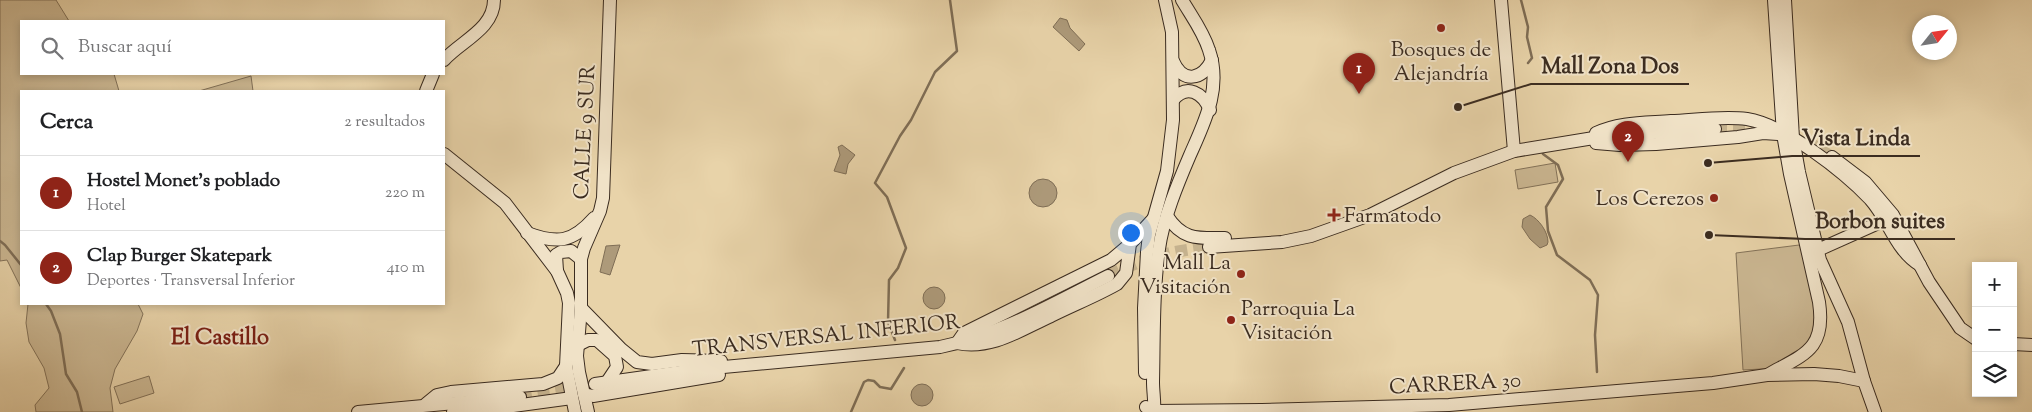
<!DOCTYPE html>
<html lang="es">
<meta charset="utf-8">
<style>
:root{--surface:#fff;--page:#f2f2f2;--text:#202124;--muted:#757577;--line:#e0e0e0;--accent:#8f2418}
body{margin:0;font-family:"Sorts Mill Goudy",serif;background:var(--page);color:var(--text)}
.controls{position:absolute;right:15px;bottom:15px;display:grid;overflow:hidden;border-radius:0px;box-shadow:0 2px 8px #0003}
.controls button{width:45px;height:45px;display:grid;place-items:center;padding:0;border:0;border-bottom:1px solid var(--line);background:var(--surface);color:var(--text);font:25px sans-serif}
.compass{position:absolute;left:1912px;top:15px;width:45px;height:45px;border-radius:50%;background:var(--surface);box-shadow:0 2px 8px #0003;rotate:60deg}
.you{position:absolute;left:1130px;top:232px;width:18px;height:18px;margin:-12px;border:4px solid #fff;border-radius:50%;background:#1a73e8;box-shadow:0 0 0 8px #1a73e833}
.badge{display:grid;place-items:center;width:32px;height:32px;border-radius:50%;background:var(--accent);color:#fff;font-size:16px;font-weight:700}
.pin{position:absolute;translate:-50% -41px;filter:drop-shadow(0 1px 2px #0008)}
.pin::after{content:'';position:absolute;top:26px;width:18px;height:15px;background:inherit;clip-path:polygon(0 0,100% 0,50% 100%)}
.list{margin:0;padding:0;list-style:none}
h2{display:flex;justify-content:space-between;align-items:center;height:65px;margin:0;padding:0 20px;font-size:21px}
h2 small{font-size:16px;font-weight:400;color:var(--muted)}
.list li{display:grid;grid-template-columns:32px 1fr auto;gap:15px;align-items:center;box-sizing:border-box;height:75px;padding:0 20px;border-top:1px solid var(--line)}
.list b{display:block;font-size:19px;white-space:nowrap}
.list p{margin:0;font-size:16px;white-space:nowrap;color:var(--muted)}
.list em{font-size:16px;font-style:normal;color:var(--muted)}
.icon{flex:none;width:28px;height:28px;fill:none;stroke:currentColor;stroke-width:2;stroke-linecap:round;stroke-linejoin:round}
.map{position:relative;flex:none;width:2032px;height:412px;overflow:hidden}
.search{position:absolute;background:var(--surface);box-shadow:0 2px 8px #0003;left:20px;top:20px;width:425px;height:55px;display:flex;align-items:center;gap:12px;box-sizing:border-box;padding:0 18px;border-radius:0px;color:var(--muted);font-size:19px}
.panel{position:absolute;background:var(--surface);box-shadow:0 2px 8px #0003;left:20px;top:90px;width:425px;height:215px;border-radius:0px}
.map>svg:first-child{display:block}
.green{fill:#cbb792;stroke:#837259}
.water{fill:#ad9a7a;stroke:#7f6e56}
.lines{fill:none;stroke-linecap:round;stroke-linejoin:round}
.stream{stroke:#7f6e56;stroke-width:2.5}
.secondary-tunnel{stroke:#c5b28e;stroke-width:12;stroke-dasharray:12 6;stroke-linecap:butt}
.secondary-casing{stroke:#3b2c20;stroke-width:14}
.secondary{stroke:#f0e2c7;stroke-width:12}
.poi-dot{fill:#8f2418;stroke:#f0e2c7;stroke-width:2}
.labels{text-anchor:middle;stroke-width:4;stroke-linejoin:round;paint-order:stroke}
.poi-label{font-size:21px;fill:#3b2c20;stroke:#f0e2c7;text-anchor:end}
.street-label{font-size:21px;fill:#3b2c20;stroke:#f0e2c7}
.neighbourhood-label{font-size:22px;font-weight:bold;fill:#7a1f14;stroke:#f0e2c7}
.leader{fill:none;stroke:#3b2c20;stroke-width:2}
.callout-dot{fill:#3b2c20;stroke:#f0e2c7;stroke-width:2}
.callout-label{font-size:22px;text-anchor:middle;font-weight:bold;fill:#3b2c20;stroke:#f0e2c7;stroke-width:4;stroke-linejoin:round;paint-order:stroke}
</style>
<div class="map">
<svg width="2032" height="412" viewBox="0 0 2032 412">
<rect width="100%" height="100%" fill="#e8d3a9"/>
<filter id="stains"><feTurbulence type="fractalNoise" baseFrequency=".004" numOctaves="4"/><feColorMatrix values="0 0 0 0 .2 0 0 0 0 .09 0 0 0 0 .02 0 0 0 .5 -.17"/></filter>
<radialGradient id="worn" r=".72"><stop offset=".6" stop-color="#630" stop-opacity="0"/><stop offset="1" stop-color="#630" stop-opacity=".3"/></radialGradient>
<g class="green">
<polygon points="0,0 56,0 69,21 21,21 21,74 114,74 119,91 21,91 21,288 7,260 0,261"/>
<polygon points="251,76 253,91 199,91"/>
<polygon points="1555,163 1558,182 1518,189 1515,170"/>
<polygon points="1807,244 1821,311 1807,353 1779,368 1743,370 1736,253"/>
<polygon points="28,304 138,304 143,314 137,331 115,369 110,388 113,412 36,412 35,405 49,388 44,368 29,342 26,323"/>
<polygon points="149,376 154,393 120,404 114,387"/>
</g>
<g class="water">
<polygon points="1060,18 1067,20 1070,28 1085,44 1079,51 1053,27"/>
<polygon points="842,145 855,155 848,164 846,174 834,171 840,155 838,147"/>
<circle cx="1043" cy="193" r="14"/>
<path d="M1530,215c9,4 18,17 18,27l-1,3 -7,3 -10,-9 -8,-12 1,-8z"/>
<polygon points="620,245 610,275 600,272 606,246"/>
<circle cx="934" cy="298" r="11"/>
<circle cx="922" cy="395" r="11"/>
</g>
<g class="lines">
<g class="stream">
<polyline points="1521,0 1528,27 1527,37 1532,58 1528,63"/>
<polyline points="1542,150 1543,154 1558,165 1563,179 1546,207 1548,231 1557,255 1590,280 1598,295 1595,335 1597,372"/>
<polyline points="0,241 5,245 21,265"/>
<polyline points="46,304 51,311 60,334 66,374 77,392 82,412"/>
<polyline points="895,340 888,322 889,280 898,268 906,248 887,197 875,183 900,136 911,120 935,72 957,51 950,0"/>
<polyline points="851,412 864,382 868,380 874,381 880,387 891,389 904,368"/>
</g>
<g class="secondary-tunnel">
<polyline points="1715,129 1761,130"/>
<polyline points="1805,140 1832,157"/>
<path d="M1108,276c39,-19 59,-24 101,-29"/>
<polyline points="520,397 580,387"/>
</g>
<defs>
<g id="secondary">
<polyline points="1501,0 1514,151"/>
<polyline points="1785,0 1793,138 1799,172 1820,260 1848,322 1864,381 1875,412"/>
<path d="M444,60c17,-19 50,-31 50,-60"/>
<path d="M1173,61c10,23 29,19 39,-1"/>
<polyline points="426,91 433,74"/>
<path d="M1173,100c14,-17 30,-7 37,10"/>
<path d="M1596,133c23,-11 49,-10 75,-12 24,-1 52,-5 76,-2 38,6 97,53 123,80 19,21 26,52 50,66"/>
<polyline points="1596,143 1620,145 1656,144 1738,137 1763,133 1778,134"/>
<polyline points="444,154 505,203 557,271 567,293 569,303 566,366 575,412"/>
<polyline points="1832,157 1865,182 1893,215 1929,282 1956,322 1960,328 1976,339"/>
<path d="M1167,216c16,25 32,22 58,22"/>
<path d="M527,233c30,11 45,10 67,-15"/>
<path d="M1130,244l-4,29 -9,11c-21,12 -44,21 -66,32 -31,14 -59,34 -94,27l7,-10 147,-73 19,-16 24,-26"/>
<polyline points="1209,247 1282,242 1311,236 1370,215 1454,173 1514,151 1606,136 1715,129"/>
<polyline points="1818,250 1885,220"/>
<polyline points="557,271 556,255 561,252 571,251 581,259"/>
<polyline points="581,308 621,349 637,362 652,364 682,360 721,361"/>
<polyline points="2013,344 2032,345"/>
<polyline points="578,345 588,340 597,340 615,356 617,367 607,382"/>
<polyline points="1145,373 1144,308 1147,252 1149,235 1167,171 1173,120 1172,32 1165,0"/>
<path d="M1769,374c36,-20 57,-25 50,-72l-29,-128 -7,-40 -9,-134"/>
<path d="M595,384l107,-15 238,-22c60,-12 114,-44 168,-71"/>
<polyline points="584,394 593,396 719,375"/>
<polyline points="426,404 437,395 451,392 543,384 558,378 566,366"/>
<polyline points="1146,407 1154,411 1262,410 1449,405 1713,383 1767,375 1814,374 1839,376 1864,381"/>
<polyline points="358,412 520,397"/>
<polyline points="453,412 484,410 572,398"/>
<polyline points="588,412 579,372 577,356 581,308 581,259 584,248 600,211 603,198 610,0"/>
<path d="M1154,412c1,-10 -1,-20 -1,-30 1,-44 0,-90 6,-133 4,-30 19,-66 31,-94 15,-34 32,-67 19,-105 -6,-19 -17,-33 -27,-50"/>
</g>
</defs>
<use href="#secondary" class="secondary-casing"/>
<use href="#secondary" class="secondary"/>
</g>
<g class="poi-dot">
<circle cx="1441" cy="28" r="5"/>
<circle cx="1714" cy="198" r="5"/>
<path d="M1331.5 207.5h5v5h5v5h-5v5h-5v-5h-5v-5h5z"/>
<circle cx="1241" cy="274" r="5"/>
<circle cx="1231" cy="320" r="5"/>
</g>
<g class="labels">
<g class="poi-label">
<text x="1441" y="56" text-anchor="middle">Bosques de<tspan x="1441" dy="24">Alejandría</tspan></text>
<text x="1704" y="205">Los Cerezos</text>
<text x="1344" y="222" text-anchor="start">Farmatodo</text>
<text x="1231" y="269">Mall La<tspan x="1231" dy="24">Visitación</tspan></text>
<text x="1241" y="315" text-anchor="start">Parroquia La<tspan x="1241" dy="24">Visitación</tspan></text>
</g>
<g class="street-label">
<text transform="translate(584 132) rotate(-87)" y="7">CALLE 9 SUR</text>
<text transform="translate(826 335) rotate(-6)" y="7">TRANSVERSAL INFERIOR</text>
<text transform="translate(1455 383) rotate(-3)" y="7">CARRERA 30</text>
</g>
<g class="neighbourhood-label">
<text x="220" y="344">El Castillo</text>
</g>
</g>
<path class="leader" d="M1458 107L1531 84H1689M1708 163L1792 156H1920M1709 235L1805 239H1955"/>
<g class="callout-dot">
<circle cx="1458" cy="107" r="5"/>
<circle cx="1708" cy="163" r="5"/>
<circle cx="1709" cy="235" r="5"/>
</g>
<g class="callout-label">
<text x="1610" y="73">Mall Zona Dos</text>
<text x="1856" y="145">Vista Linda</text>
<text x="1880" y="228">Borbon suites</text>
</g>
<rect width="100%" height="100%" filter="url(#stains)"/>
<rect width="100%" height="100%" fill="url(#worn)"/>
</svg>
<div class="controls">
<button>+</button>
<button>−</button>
<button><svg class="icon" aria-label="layers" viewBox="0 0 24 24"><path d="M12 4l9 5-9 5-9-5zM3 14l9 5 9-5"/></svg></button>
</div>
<svg class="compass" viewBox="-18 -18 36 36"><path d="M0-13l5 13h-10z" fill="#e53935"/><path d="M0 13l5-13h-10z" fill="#757577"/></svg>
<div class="you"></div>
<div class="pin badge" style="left:1359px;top:94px">1</div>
<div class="pin badge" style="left:1628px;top:162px">2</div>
<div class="search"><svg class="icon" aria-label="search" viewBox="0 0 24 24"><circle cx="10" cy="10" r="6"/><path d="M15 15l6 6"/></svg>Buscar aquí</div>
<section class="panel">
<h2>Cerca<small>2 resultados</small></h2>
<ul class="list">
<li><span class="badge">1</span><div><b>Hostel Monet's poblado</b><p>Hotel</p></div><em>220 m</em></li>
<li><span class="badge">2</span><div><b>Clap Burger Skatepark</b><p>Deportes · Transversal Inferior</p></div><em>410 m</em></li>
</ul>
</section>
</div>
